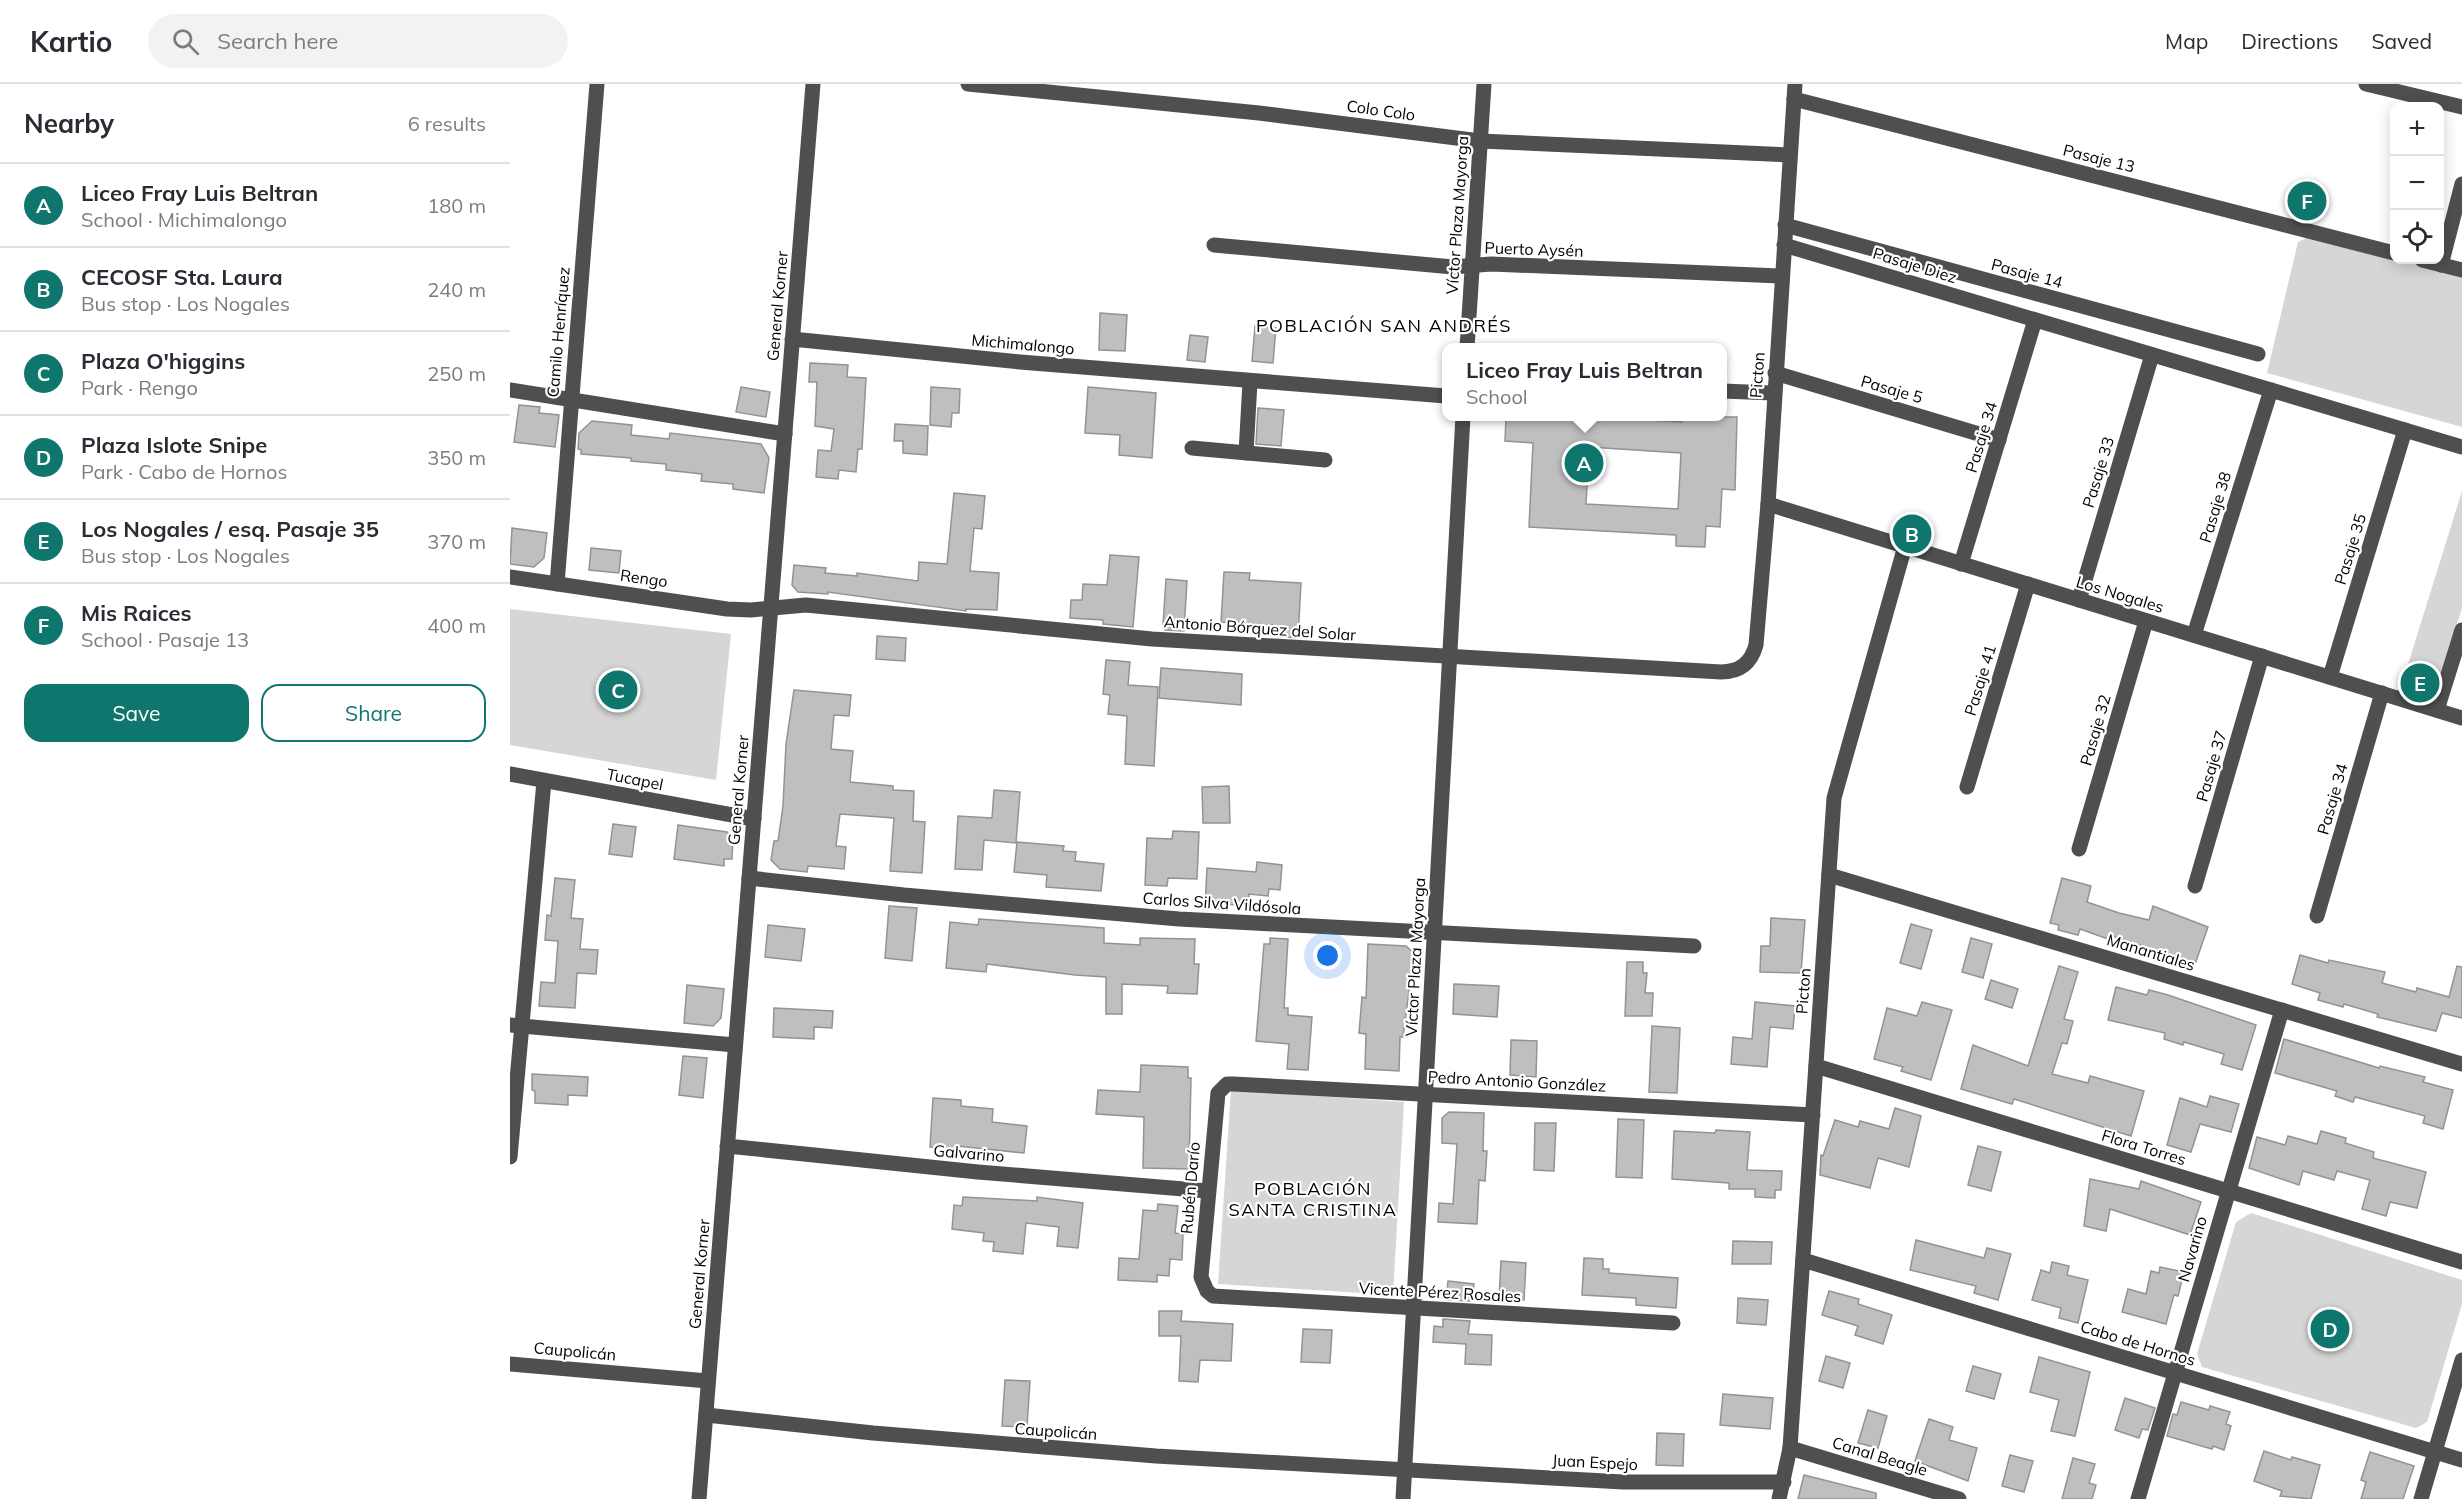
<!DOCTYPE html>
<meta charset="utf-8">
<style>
:root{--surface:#fff;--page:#f2f2f3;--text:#2b2b33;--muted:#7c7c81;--line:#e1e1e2;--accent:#0f766e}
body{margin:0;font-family:Mulish,sans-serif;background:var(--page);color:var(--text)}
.controls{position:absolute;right:18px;top:18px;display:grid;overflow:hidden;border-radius:12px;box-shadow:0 3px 15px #0003}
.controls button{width:54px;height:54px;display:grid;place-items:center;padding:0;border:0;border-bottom:2px solid var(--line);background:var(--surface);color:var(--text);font:30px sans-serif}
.you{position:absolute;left:818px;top:872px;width:21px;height:21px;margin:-15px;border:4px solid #fff;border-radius:50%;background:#1a73e8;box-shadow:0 0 0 9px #1a73e833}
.badge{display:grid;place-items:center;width:39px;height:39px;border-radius:50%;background:var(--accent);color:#fff;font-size:20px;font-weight:700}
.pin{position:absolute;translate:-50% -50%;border:3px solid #fff;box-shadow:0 2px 6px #0006}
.popup{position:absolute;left:932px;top:259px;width:285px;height:78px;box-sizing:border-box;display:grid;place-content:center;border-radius:12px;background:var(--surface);filter:drop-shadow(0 2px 4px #0005);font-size:20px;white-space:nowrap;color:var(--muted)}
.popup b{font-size:22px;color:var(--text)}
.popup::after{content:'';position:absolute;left:50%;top:100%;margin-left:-12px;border:12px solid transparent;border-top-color:var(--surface)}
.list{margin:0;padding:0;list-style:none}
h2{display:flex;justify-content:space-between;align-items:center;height:78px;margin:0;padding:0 24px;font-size:26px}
h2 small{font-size:20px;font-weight:400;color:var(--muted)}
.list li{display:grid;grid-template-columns:39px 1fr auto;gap:18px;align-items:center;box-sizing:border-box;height:84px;padding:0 24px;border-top:2px solid var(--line)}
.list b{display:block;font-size:22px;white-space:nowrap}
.list p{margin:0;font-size:20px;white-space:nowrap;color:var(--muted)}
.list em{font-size:20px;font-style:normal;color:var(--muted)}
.actions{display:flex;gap:12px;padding:18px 24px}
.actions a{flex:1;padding:14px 0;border:2px solid var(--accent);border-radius:18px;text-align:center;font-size:21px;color:var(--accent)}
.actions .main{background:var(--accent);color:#fff}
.icon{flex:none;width:33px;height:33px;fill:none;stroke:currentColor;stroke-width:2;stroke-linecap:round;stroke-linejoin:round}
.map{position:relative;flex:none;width:1952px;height:1415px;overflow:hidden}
header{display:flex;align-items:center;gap:36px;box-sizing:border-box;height:84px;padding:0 30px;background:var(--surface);border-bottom:2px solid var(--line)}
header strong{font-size:28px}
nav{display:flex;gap:33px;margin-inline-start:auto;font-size:21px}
.search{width:420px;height:54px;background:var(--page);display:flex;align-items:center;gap:15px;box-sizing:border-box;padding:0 21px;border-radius:33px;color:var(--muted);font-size:22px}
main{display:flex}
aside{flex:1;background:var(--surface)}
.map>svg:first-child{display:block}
.green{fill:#d6d6d6}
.building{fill:#bfbfbf;stroke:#939393;stroke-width:1.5;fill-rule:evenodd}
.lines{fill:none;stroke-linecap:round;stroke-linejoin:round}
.minor{stroke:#4f4f4f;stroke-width:15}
.labels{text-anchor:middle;stroke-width:4.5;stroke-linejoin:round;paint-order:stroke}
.street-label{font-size:16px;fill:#000;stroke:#fff}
.neighbourhood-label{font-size:18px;letter-spacing:1.5px;fill:#000;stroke:#fff}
</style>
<header>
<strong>Kartio</strong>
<div class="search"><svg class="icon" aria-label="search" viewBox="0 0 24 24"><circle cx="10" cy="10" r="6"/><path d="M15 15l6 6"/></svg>Search here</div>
<nav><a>Map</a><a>Directions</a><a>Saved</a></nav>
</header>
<main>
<aside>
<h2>Nearby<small>6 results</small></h2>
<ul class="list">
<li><span class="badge">A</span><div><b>Liceo Fray Luis Beltran</b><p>School · Michimalongo</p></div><em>180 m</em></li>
<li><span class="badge">B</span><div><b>CECOSF Sta. Laura</b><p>Bus stop · Los Nogales</p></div><em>240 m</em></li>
<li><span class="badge">C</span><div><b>Plaza O'higgins</b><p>Park · Rengo</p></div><em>250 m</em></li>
<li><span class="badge">D</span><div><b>Plaza Islote Snipe</b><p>Park · Cabo de Hornos</p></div><em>350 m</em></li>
<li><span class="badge">E</span><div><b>Los Nogales / esq. Pasaje 35</b><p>Bus stop · Los Nogales</p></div><em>370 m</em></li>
<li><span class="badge">F</span><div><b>Mis Raices</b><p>School · Pasaje 13</p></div><em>400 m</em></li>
</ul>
<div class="actions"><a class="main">Save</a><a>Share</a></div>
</aside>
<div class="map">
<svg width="1952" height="1415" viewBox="0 0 1952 1415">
<rect width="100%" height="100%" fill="#fff"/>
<g class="green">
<polygon points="1800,152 1952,190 1952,343 1757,289 1788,158"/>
<polygon points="1952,407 1952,524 1928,601 1895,590"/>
<polygon points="0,525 221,550 206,696 0,661"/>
<polygon points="721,1006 894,1018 883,1211 708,1200"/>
<polygon points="1741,1129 1952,1196 1952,1220 1917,1338 1906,1344 1692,1283 1687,1270 1726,1138"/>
</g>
<g class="building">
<polygon points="590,229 617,231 615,267 589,266"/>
<polygon points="745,242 766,244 763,279 742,277"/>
<polygon points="680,251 698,253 695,278 677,276"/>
<polygon points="300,279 338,281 337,293 356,294 352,365 348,365 346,388 329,386 328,395 306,393 308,366 321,367 324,345 305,342 307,298 299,298"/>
<polygon points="231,303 260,308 256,333 226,328"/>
<polygon points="421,303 450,305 449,329 442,329 441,343 420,341"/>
<polygon points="578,303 646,309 642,374 609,371 610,351 575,349"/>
<polygon points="9,321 30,323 29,329 49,331 45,363 4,358"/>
<polygon points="748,324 774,326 771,362 746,360"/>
<path d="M996,333l78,2v-2h13l85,5 1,-5h54l-2,73 -13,-1 -2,38 -14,-1 -1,21 -29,-1v-11l-147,-8 4,-84 -28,-2zM1079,363l92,6 -3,56 -92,-5z"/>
<polygon points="82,337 122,341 121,351 159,355 160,349 251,360 259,374 254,409 223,405 223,400 191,397 192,390 156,386 156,380 121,377 121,374 71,370 71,366 68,365 69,349"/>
<polygon points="385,340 418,342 417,371 393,369 393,357 384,357"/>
<polygon points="444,409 475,412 472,445 464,444 460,487 489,489 487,526 456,525 456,527 318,508 318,510 288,508 282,501 284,481 316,484 315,489 347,492 347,489 408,497 409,478 437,480"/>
<polygon points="2,444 37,449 34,474 24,483 0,480"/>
<polygon points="81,464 111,467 109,489 79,486"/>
<polygon points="600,471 629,473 623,543 593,540 593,536 560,534 561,516 572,516 573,500 597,501"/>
<polygon points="714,488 740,489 739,496 791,499 788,554 762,552 763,541 711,538"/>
<polygon points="656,495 677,497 674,547 655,546 653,541"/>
<polygon points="367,552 396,554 395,577 366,575"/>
<polygon points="596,576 620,578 618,601 648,603 644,682 615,680 617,632 598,630 600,611 593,610"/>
<polygon points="651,584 732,590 731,621 649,614"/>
<polygon points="284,606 341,611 339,632 324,631 321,665 343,667 340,698 383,702 383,706 404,707 403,737 415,738 412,789 380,787 384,734 330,730 326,762 336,763 334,785 298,782 297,788 270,785 261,776 264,757 268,757 273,722 276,660"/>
<polygon points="719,702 720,739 693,739 692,703"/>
<polygon points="484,706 510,708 506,759 474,756 472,786 445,785 448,732 482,734"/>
<polygon points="103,740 126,743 122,773 99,770"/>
<polygon points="168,741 217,748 223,754 222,775 214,775 214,782 164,775"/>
<polygon points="663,747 689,748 687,795 658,794 657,802 635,801 637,754 662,755"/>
<polygon points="507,758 554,762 553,767 566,768 565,777 594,780 591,807 536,803 537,791 504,788"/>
<polygon points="747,778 772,781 770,806 759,805 758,812 739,810 739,822 712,820 711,825 695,823 697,784 746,788"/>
<polygon points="45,794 65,796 61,834 73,835 70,865 88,866 86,890 67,889 65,924 29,922 31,898 45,899 48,857 35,856 37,831 41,832"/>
<polygon points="1552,794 1581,802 1577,818 1609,829 1639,836 1643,822 1698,843 1684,883 1659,874 1660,871 1599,851 1598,855 1570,845 1568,851 1548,846 1549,841 1540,839"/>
<polygon points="379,822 407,824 402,877 375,874"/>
<polygon points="1261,834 1295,836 1291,889 1250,888 1251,862 1260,862"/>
<polygon points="469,835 594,844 594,859 630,861 630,854 685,855 684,880 689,880 687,910 657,909 658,902 612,900 612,930 596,930 596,893 565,891 477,880 476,888 436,884 440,838 468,841"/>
<polygon points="1401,840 1422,846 1411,885 1390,879"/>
<polygon points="258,841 295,845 291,877 255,873"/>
<polygon points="760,854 778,855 774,924 778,924 778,931 802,933 798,986 777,985 779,960 746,957 754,860 760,860"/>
<polygon points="1461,854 1482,860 1473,894 1452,888"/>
<polygon points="858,860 896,862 904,869 893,953 890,953 889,987 855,985 856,950 849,949 852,913 856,914"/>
<polygon points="1790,871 1818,879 1819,876 1875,888 1872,899 1906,908 1907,904 1939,913 1947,882 1952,883 1952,934 1932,929 1926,947 1867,933 1868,930 1834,920 1833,923 1808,916 1810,909 1782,900"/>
<polygon points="1117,878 1133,878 1133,889 1137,889 1135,909 1143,909 1142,932 1115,932"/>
<polygon points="1549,882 1568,888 1554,935 1563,937 1557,960 1552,959 1542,990 1578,999 1580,992 1634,1007 1621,1052 1504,1015 1502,1020 1451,1005 1463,961 1518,982"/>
<polygon points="1481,896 1508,905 1502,924 1475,915"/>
<polygon points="944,900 989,902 987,933 943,930"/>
<polygon points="177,901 214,905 211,934 203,942 174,939"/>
<polygon points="1606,903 1637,911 1639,906 1658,911 1746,941 1732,986 1711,980 1714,970 1674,958 1673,961 1654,955 1655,949 1598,936"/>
<polygon points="1245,918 1285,922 1283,945 1260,943 1257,983 1221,980 1223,953 1242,955"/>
<polygon points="1412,918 1442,926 1421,996 1391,987 1393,983 1364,975 1377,924 1407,932"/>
<polygon points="264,924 323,927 322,944 304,943 304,955 263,953"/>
<polygon points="1142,942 1170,944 1167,1009 1139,1008"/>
<polygon points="1774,955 1869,984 1870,982 1915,993 1913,998 1943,1006 1933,1045 1913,1039 1915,1032 1845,1013 1843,1018 1825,1012 1827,1007 1765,989"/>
<polygon points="1001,956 1027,957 1026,993 1000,991"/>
<polygon points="173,972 197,974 193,1014 169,1011"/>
<polygon points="631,981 678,983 678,994 681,994 679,1085 633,1084 634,1033 586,1030 588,1006 630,1008"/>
<polygon points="22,990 78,993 77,1012 58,1011 58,1021 25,1019 25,1007 22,1006"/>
<polygon points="1700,1012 1729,1020 1721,1048 1690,1040 1681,1068 1657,1061 1670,1014 1697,1023"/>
<polygon points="423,1014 451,1016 451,1022 483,1025 482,1038 517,1042 514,1069 447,1062 447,1065 420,1063"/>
<polygon points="1385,1024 1411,1032 1399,1083 1368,1074 1360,1104 1310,1091 1311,1071 1313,1072 1325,1036 1348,1043 1350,1037 1379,1045"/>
<polygon points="939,1028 974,1029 973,1067 977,1067 975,1097 969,1096 967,1140 928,1138 929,1119 943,1120 947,1060 932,1059 932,1034"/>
<polygon points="1108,1035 1134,1036 1132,1094 1106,1093"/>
<polygon points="1025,1039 1046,1039 1044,1087 1024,1086"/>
<polygon points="1206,1046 1240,1048 1237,1086 1272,1087 1271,1106 1265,1106 1265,1114 1245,1113 1245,1105 1219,1105 1219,1099 1162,1095 1164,1047 1205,1049"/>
<polygon points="1811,1047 1836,1054 1835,1059 1864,1068 1863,1074 1916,1088 1907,1124 1880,1118 1876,1132 1852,1125 1860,1096 1827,1087 1824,1096 1793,1087 1789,1101 1739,1084 1747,1053 1775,1061 1778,1052 1807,1060"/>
<polygon points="1468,1062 1491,1068 1481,1107 1458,1101"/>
<polygon points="1580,1095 1629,1105 1631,1097 1691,1118 1680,1151 1600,1125 1596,1147 1574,1142"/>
<polygon points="453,1113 527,1117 527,1113 573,1119 568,1164 547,1162 549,1143 516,1139 513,1170 483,1167 484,1158 473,1157 474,1149 442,1145 444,1121 452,1122"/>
<polygon points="648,1120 668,1122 665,1149 673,1150 672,1176 660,1175 659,1192 647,1191 647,1198 608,1196 609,1174 629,1175 633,1126 647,1127"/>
<polygon points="1406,1156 1474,1174 1477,1164 1501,1170 1488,1216 1464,1209 1466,1202 1400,1186"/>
<polygon points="1223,1157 1262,1158 1261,1180 1222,1180"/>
<polygon points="1074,1174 1093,1175 1093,1185 1099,1185 1099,1189 1168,1194 1166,1224 1126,1221 1126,1214 1072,1211"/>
<polygon points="991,1177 1016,1179 1014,1216 989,1215"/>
<polygon points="1542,1178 1559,1182 1557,1191 1578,1196 1568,1239 1549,1234 1551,1224 1522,1216 1531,1186 1540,1189"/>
<polygon points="1650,1183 1674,1188 1668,1212 1664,1211 1656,1240 1612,1228 1618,1205 1636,1210 1641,1187 1649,1189"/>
<polygon points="938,1197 964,1200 962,1217 936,1216"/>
<polygon points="1319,1207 1349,1215 1348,1220 1382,1231 1373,1260 1345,1251 1348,1242 1312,1231"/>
<polygon points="1228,1214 1258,1216 1256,1241 1227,1239"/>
<polygon points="649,1227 672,1227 671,1237 723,1240 721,1277 690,1276 688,1298 669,1297 671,1252 649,1252"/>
<polygon points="933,1235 960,1237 958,1250 982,1251 981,1281 955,1280 956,1260 923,1258 924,1242 933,1243"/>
<polygon points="793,1245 822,1246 820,1279 791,1278"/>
<polygon points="1316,1272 1340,1279 1333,1304 1309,1297"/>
<polygon points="1529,1273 1580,1288 1565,1352 1541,1347 1549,1316 1520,1308"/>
<polygon points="1463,1282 1491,1290 1484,1315 1456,1307"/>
<polygon points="495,1296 520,1297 517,1343 492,1342"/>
<polygon points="1213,1310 1263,1314 1260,1345 1210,1341"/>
<polygon points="1615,1314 1645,1324 1638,1346 1632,1345 1629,1354 1605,1346"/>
<polygon points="1671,1318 1699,1326 1700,1322 1720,1328 1716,1340 1721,1342 1714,1366 1703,1362 1702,1365 1657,1352 1663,1330 1667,1331"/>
<polygon points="1358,1326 1377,1332 1368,1364 1348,1359"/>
<polygon points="1419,1335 1443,1343 1439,1356 1467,1364 1458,1397 1405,1377"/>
<polygon points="1147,1349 1174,1350 1173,1382 1146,1381"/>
<polygon points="1754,1367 1781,1376 1782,1373 1810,1381 1801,1415 1770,1412 1772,1407 1744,1397"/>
<polygon points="1860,1368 1904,1382 1893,1415 1851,1415 1856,1398 1851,1396"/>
<polygon points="1500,1371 1523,1377 1514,1408 1492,1402"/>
<polygon points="1563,1374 1585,1380 1579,1399 1586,1401 1582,1415 1552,1415"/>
<polygon points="1294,1391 1366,1409 1366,1415 1288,1415"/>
</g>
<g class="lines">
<g class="minor">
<polyline points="458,0 749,29 970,57 1280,71"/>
<polyline points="1856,0 1952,23"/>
<polyline points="1284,15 1884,169"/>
<polyline points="1275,141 1748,270"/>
<polyline points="704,161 943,183 981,180 1271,192"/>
<polyline points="1274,161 1952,363"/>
<polyline points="1912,176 1952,186"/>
<polyline points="1931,181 1952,100"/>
<polyline points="282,255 510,278 936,312"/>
<polyline points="957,264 974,0"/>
<polyline points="1265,289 1489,356"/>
<polyline points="0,306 275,350"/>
<polyline points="1212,307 1263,309"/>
<polyline points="682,364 815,376"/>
<polyline points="736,369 740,298"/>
<polyline points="1258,420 1952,634"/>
<polyline points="1451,480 1525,236"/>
<path d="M0,493l217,32 24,1 55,-5 346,34 569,33c19,0 30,-9 35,-27l12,-141 27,-420"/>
<polyline points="47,500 87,0"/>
<polyline points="1569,516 1642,271"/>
<polyline points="1684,551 1761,306"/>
<polyline points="1820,593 1895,346"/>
<polyline points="1927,626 1952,546"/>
<polyline points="0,690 244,735"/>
<polyline points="1457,703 1518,500"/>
<polyline points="1569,765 1636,537"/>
<polyline points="1319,791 1952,980"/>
<polyline points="239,794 394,811 669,835 1184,862"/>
<polyline points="1685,802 1752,572"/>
<polyline points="1807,832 1872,609"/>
<polyline points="0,941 225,961"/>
<polyline points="1306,982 1952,1178"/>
<polyline points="217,1062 468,1088 698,1107"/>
<polyline points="0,1073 34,697"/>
<polyline points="1293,1176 1952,1376"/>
<polyline points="1163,1239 703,1212 697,1207 691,1193 708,1009 717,1000 723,1000 1303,1031"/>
<polyline points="0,1280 198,1297"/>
<polyline points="196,1331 363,1349 646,1372 1113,1398 1274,1398"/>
<polyline points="1280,1364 1449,1415"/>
<polyline points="189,1415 303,0"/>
<polyline points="893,1415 953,332"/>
<polyline points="1269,1415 1280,1364 1324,714 1395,462"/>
<polyline points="1628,1415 1772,926"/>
<polyline points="1911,1415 1952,1276"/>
</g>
</g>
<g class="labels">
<g class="street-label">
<text transform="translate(871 26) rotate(8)" y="6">Colo Colo</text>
<text transform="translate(1589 74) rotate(14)" y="6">Pasaje 13</text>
<text transform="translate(947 131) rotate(-86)" y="6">Víctor Plaza Mayorga</text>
<text transform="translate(1024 165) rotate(2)" y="6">Puerto Aysén</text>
<text transform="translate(1405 181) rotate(17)" y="6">Pasaje Diez</text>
<text transform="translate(1517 189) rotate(15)" y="6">Pasaje 14</text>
<text transform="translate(267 222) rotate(-85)" y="6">General Korner</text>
<text transform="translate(48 248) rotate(-85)" y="6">Camilo Henríquez</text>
<text transform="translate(513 260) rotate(5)" y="6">Michimalongo</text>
<text transform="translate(1247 291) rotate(-86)" y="6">Picton</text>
<text transform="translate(1382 305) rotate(16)" y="6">Pasaje 5</text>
<text transform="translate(1471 353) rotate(-73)" y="6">Pasaje 34</text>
<text transform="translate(1588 388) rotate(-73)" y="6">Pasaje 33</text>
<text transform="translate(1705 423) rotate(-73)" y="6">Pasaje 38</text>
<text transform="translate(1840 465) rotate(-73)" y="6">Pasaje 35</text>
<text transform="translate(134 494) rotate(8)" y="6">Rengo</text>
<text transform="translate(1610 510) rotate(17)" y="6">Los Nogales</text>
<text transform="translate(750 544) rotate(4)" y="6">Antonio Bórquez del Solar</text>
<text transform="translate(1470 596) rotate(-73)" y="6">Pasaje 41</text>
<text transform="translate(1585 646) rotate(-74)" y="6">Pasaje 32</text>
<text transform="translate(1701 682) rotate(-74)" y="6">Pasaje 37</text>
<text transform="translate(125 695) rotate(11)" y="6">Tucapel</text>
<text transform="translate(228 706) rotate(-85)" y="6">General Korner</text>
<text transform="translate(1822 715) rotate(-74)" y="6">Pasaje 34</text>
<text transform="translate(712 819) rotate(4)" y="6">Carlos Silva Vildósola</text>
<text transform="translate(1641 868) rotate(17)" y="6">Manantiales</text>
<text transform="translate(905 873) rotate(-87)" y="6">Víctor Plaza Mayorga</text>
<text transform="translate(1293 907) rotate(-86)" y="6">Picton</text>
<text transform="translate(1007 997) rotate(3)" y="6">Pedro Antonio González</text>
<text transform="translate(1634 1063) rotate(17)" y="6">Flora Torres</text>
<text transform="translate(459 1069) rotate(5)" y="6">Galvarino</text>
<text transform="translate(680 1104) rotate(-85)" y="6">Rubén Darío</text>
<text transform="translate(1682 1165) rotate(-74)" y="6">Navarino</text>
<text transform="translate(189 1190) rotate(-85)" y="6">General Korner</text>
<text transform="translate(930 1208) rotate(3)" y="6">Vicente Pérez Rosales</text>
<text transform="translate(1628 1259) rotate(17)" y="6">Cabo de Hornos</text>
<text transform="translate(65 1267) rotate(5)" y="6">Caupolicán</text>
<text transform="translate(546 1347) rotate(4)" y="6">Caupolicán</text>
<text transform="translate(1370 1372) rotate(17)" y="6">Canal Beagle</text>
<text transform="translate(1085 1378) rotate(3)" y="6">Juan Espejo</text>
</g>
<g class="neighbourhood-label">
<text x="874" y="248">POBLACIÓN SAN ANDRÉS</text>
<text x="803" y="1111">POBLACIÓN<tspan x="803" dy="21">SANTA CRISTINA</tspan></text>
</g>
</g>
</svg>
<div class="controls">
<button>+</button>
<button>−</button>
<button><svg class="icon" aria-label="locate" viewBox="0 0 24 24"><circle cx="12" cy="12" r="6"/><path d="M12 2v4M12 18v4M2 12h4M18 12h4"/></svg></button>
</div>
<div class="you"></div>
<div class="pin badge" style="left:1074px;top:379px">A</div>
<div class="popup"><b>Liceo Fray Luis Beltran</b>School</div>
<div class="pin badge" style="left:1402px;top:450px">B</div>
<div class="pin badge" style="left:108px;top:606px">C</div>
<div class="pin badge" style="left:1820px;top:1245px">D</div>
<div class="pin badge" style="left:1910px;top:599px">E</div>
<div class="pin badge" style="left:1797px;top:117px">F</div>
</div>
</main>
